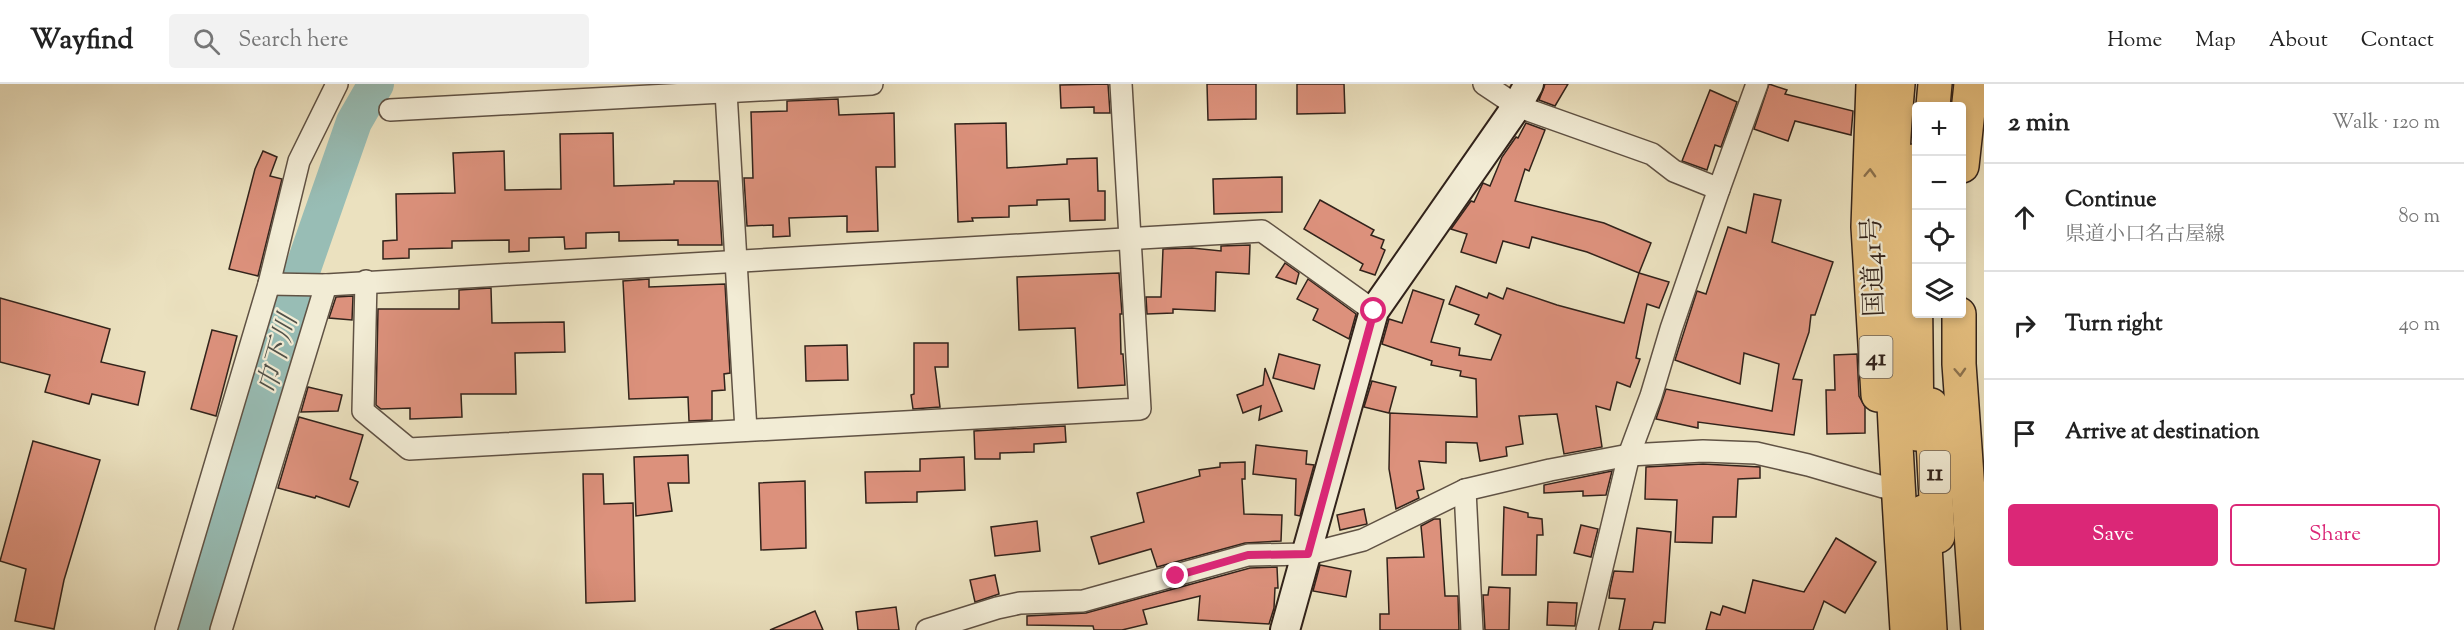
<!DOCTYPE html>
<meta charset="utf-8">
<style>
:root{--surface:#fff;--page:#f2f2f2;--text:#222;--muted:#767676;--line:#e0e0e0;--accent:#db2777}
body{margin:0;font-family:"Sorts Mill Goudy","Noto Serif JP",serif;background:var(--page);color:var(--text)}
.controls{position:absolute;right:18px;top:18px;display:grid;overflow:hidden;border-radius:6px;box-shadow:0 3px 9px #0003}
.controls button{width:54px;height:54px;display:grid;place-items:center;padding:0;border:0;border-bottom:2px solid var(--line);background:var(--surface);color:var(--text);font:30px sans-serif}
.stop{position:absolute;width:18px;height:18px;margin:-14px;border:4px solid #db2777;border-radius:50%;background:#fff}
.stop.end{background:#db2777;border-color:#fff;box-shadow:0 2px 6px #0008}
.list{margin:0;padding:0;list-style:none}
h2{display:flex;justify-content:space-between;align-items:center;height:78px;margin:0;padding:0 24px;font-size:26px}
h2 small{font-size:20px;font-weight:400;color:var(--muted)}
.list li{display:grid;grid-template-columns:39px 1fr auto;gap:18px;align-items:center;box-sizing:border-box;height:108px;padding:0 24px;border-top:2px solid var(--line)}
.list b{display:block;font-size:22px;white-space:nowrap}
.list p{margin:0;font-size:20px;white-space:nowrap;color:var(--muted)}
.list em{font-size:20px;font-style:normal;color:var(--muted)}
.actions{display:flex;gap:12px;padding:18px 24px}
.actions a{flex:1;padding:14px 0;border:2px solid var(--accent);border-radius:6px;text-align:center;font-size:21px;color:var(--accent)}
.actions .main{background:var(--accent);color:#fff}
.icon{flex:none;width:33px;height:33px;fill:none;stroke:currentColor;stroke-width:2;stroke-linecap:round;stroke-linejoin:round}
.map{position:relative;flex:none;width:1984px;height:546px;overflow:hidden}
header{display:flex;align-items:center;gap:36px;box-sizing:border-box;height:84px;padding:0 30px;background:var(--surface);border-bottom:2px solid var(--line)}
header strong{font-size:28px}
nav{display:flex;gap:33px;margin-inline-start:auto;font-size:21px}
.search{width:420px;height:54px;background:var(--page);display:flex;align-items:center;gap:15px;box-sizing:border-box;padding:0 21px;border-radius:6px;color:var(--muted);font-size:22px}
main{display:flex}
aside{flex:1;background:var(--surface)}
.map>svg:first-child{display:block}
.lines{fill:none;stroke-linecap:round;stroke-linejoin:round}
.river{stroke:#98bdb5;stroke-width:36}
.building{fill:#dc917c;stroke:#32231b;stroke-width:1.5}
.minor-casing{stroke:#605244;stroke-width:24}
.secondary-casing{stroke:#32231b;stroke-width:32}
.trunk-casing{stroke:#32231b;stroke-width:36}
.motorway-casing{stroke:#32231b;stroke-width:36}
.minor{stroke:#f2ecd5;stroke-width:21}
.secondary{stroke:#f2ecd5;stroke-width:28}
.trunk{stroke:#e6c080;stroke-width:33}
.motorway{stroke:#e6c080;stroke-width:33}
.oneway{stroke:#8c724e}
.route{stroke:#db2777;stroke-width:8}
.labels{text-anchor:middle;stroke-width:4.5;stroke-linejoin:round;paint-order:stroke}
.shield{fill:#f2ecd5;stroke:#6c5f53;stroke-width:1.5}
.shield-label{font-size:24px;font-weight:bold;fill:#32231b}
.street-label{font-size:26px;fill:#32231b;stroke:#f2ecd5}
.water-label{font-size:27px;font-style:italic;fill:#515149;stroke:#f2ecd5}
</style>
<header>
<strong>Wayfind</strong>
<div class="search"><svg class="icon" aria-label="search" viewBox="0 0 24 24"><circle cx="10" cy="10" r="6"/><path d="M15 15l6 6"/></svg>Search here</div>
<nav><a>Home</a><a>Map</a><a>About</a><a>Contact</a></nav>
</header>
<main>
<div class="map">
<svg width="1984" height="546" viewBox="0 0 1984 546">
<rect width="100%" height="100%" fill="#ebe1bf"/>
<filter id="stains"><feTurbulence type="fractalNoise" baseFrequency=".00333" numOctaves="4"/><feColorMatrix values="0 0 0 0 .2 0 0 0 0 .09 0 0 0 0 .02 0 0 0 .5 -.17"/></filter>
<radialGradient id="worn" r=".72"><stop offset=".6" stop-color="#630" stop-opacity="0"/><stop offset="1" stop-color="#630" stop-opacity=".3"/></radialGradient>
<g class="lines">
<polyline class="river" points="196,546 300,193 354,38 376,0"/>
</g>
<g class="building">
<polygon points="1108,0 1110,29 1094,29 1094,23 1061,24 1060,1"/>
<polygon points="1207,0 1256,0 1256,35 1208,36"/>
<polygon points="1297,0 1344,0 1345,29 1297,30"/>
<polygon points="1545,0 1568,0 1555,22 1539,16"/>
<polygon points="1769,0 1787,6 1785,10 1853,27 1851,51 1795,37 1788,57 1754,45"/>
<polygon points="1710,6 1737,18 1721,63 1715,61 1707,86 1682,77"/>
<polygon points="838,15 839,31 894,29 895,83 876,83 878,147 847,148 847,132 789,134 790,152 773,153 773,141 747,142 744,94 753,94 751,28 787,27 787,17"/>
<polygon points="1006,39 1007,84 1067,80 1067,75 1097,74 1098,107 1105,107 1105,136 1070,137 1069,115 1037,116 1037,121 1009,122 1009,133 972,134 973,137 958,138 955,40"/>
<polygon points="1526,39 1545,46 1529,87 1525,85 1515,117 1604,139 1651,159 1639,189 1587,168 1532,153 1529,164 1503,157 1496,179 1461,168 1467,150 1451,145 1471,117 1474,118 1483,99 1490,102 1502,73 1516,53 1518,54"/>
<polygon points="613,49 614,102 674,100 674,97 718,97 722,161 678,161 678,156 619,157 619,148 586,149 586,164 565,165 564,153 529,154 529,167 509,168 509,156 452,157 452,164 409,165 409,174 383,175 383,157 397,156 396,110 455,109 453,69 504,67 505,106 561,105 560,50"/>
<polygon points="263,67 277,73 270,92 282,95 258,192 229,185 255,85"/>
<polygon points="1282,93 1282,128 1214,130 1213,95"/>
<polygon points="1754,110 1781,116 1772,158 1833,178 1815,231 1811,231 1809,248 1793,295 1802,296 1794,351 1698,338 1698,344 1656,335 1666,305 1772,327 1779,280 1744,269 1740,300 1675,276 1697,207 1706,210 1728,143 1746,149"/>
<polygon points="1320,116 1374,146 1371,151 1384,156 1381,164 1385,166 1375,191 1360,186 1363,180 1304,145"/>
<polygon points="1250,161 1249,190 1216,188 1215,227 1173,225 1173,229 1147,230 1146,213 1161,213 1163,165 1192,164 1221,167 1221,162"/>
<polygon points="1285,179 1299,189 1296,200 1276,193"/>
<polygon points="1119,189 1122,230 1120,230 1121,270 1123,270 1125,301 1078,304 1075,244 1019,246 1017,193"/>
<polygon points="1639,189 1669,198 1659,224 1647,220 1636,274 1640,275 1630,303 1617,298 1610,326 1596,322 1602,363 1564,370 1557,330 1519,332 1523,360 1506,363 1507,372 1480,377 1477,359 1446,358 1446,379 1419,377 1424,405 1417,407 1419,414 1396,425 1389,385 1390,329 1477,333 1476,295 1460,292 1461,287 1431,281 1432,277 1382,260 1389,235 1402,239 1413,206 1444,216 1431,258 1460,264 1459,271 1491,276 1501,251 1475,240 1479,231 1449,220 1456,202 1487,214 1489,209 1503,215 1507,204 1557,221 1624,239"/>
<polygon points="649,195 649,203 725,200 730,289 724,290 725,306 712,307 712,336 689,337 688,313 629,315 623,197"/>
<polygon points="1308,195 1356,230 1349,255 1313,236 1318,225 1297,215"/>
<polygon points="491,204 492,239 564,238 565,268 515,269 516,310 461,310 462,333 410,335 410,324 381,325 376,321 378,225 459,225 459,206"/>
<polygon points="353,212 352,236 329,234 336,213"/>
<polygon points="0,214 110,245 101,278 145,288 138,321 92,310 89,320 45,308 50,291 0,278"/>
<polygon points="212,246 237,252 216,332 191,325"/>
<polygon points="914,259 948,259 948,283 935,283 940,323 913,325 911,311 914,310"/>
<polygon points="847,261 848,296 806,297 805,262"/>
<polygon points="1279,270 1320,281 1314,305 1273,294"/>
<polygon points="1857,270 1859,312 1865,323 1865,349 1827,350 1826,306 1835,306 1834,271"/>
<polygon points="1265,284 1282,327 1259,336 1261,322 1243,329 1237,311 1263,301"/>
<polygon points="1372,297 1396,303 1389,329 1364,323"/>
<polygon points="308,303 342,311 338,327 301,328"/>
<polygon points="299,333 363,351 350,395 358,398 349,423 316,412 315,414 278,404"/>
<polygon points="1065,342 1066,358 1034,360 1034,368 1000,369 1000,375 975,375 974,347"/>
<polygon points="33,357 100,376 64,496 54,545 15,537 26,485 0,477"/>
<polygon points="1256,361 1307,367 1306,380 1314,381 1300,432 1295,431 1296,395 1253,390"/>
<polygon points="688,371 689,399 668,399 672,427 636,432 634,373"/>
<polygon points="964,373 965,406 917,408 917,418 866,419 865,388 920,387 920,375"/>
<polygon points="1245,378 1245,395 1242,395 1244,430 1282,431 1281,457 1245,459 1157,483 1151,465 1099,480 1091,453 1144,438 1137,409 1200,392 1199,386 1220,383 1220,379"/>
<polygon points="1703,380 1760,383 1760,394 1738,395 1736,433 1713,433 1712,459 1675,458 1677,416 1645,415 1646,383"/>
<polygon points="1612,387 1606,411 1583,412 1583,407 1544,409 1544,401"/>
<polygon points="583,390 603,390 604,420 633,419 635,517 586,519"/>
<polygon points="805,397 806,464 761,466 759,399"/>
<polygon points="1504,423 1528,429 1528,433 1542,435 1543,451 1537,451 1536,491 1502,491"/>
<polygon points="1364,425 1367,440 1340,446 1337,431"/>
<polygon points="1434,435 1440,435 1445,512 1458,512 1459,546 1380,546 1380,530 1389,530 1387,474 1424,473 1421,442"/>
<polygon points="1037,437 1040,467 995,472 991,443"/>
<polygon points="1581,441 1598,445 1591,473 1574,469"/>
<polygon points="1637,444 1671,448 1665,539 1654,538 1652,546 1619,546 1625,515 1609,514 1610,505 1614,487 1633,488"/>
<polygon points="1836,454 1876,478 1845,529 1824,517 1813,546 1706,546 1711,528 1720,531 1723,522 1745,529 1753,496 1804,508"/>
<polygon points="1320,481 1351,487 1346,513 1313,507"/>
<polygon points="1277,483 1278,504 1275,504 1274,524 1269,540 1198,536 1200,512 1143,526 1147,540 1122,546 1094,546 1093,542 1027,541 1027,532 1086,529 1250,484"/>
<polygon points="995,491 999,510 975,518 970,496"/>
<polygon points="1489,503 1510,504 1509,546 1485,546 1483,511 1488,511"/>
<polygon points="1548,518 1577,519 1575,542 1547,541"/>
<polygon points="896,523 899,546 858,546 856,528"/>
<polygon points="815,527 823,546 770,546"/>
</g>
<g class="lines">
<defs>
<g id="minor">
<polyline points="1484,0 1517,22 1652,70 1674,87 1719,105"/>
<polyline points="726,8 746,346"/>
<polyline points="390,26 872,0"/>
<polyline points="366,197 363,327 409,365 1140,325 1121,0"/>
<polyline points="269,200 326,201 1262,147 1374,227"/>
<polyline points="1465,406 1472,546"/>
<polyline points="166,546 269,200 299,77 337,0"/>
<polyline points="221,546 326,201"/>
<polyline points="927,546 997,524 1020,519 1083,517 1248,471 1308,470 1363,456 1465,406 1550,386 1629,371 1703,367 1756,369 1808,381 1883,403"/>
<polyline points="1587,546 1629,371 1651,312 1671,245 1719,105 1757,0"/>
</g>
<polyline id="secondary" points="1285,546 1374,227 1517,22 1529,0"/>
<g id="trunk">
<polyline points="1873,0 1868,143 1878,311"/>
<polyline points="1962,82 1971,0"/>
<polyline points="1959,230 1959,280 1978,546"/>
</g>
<g id="motorway">
<path d="M1898,0c-17,182 -2,364 9,546"/>
<polyline points="1933,22 1935,0"/>
<polyline points="1914,77 1917,350"/>
<polyline points="1931,321 1938,452"/>
<polyline points="1923,428 1930,546"/>
</g>
</defs>
<use href="#minor" class="minor-casing"/>
<use href="#secondary" class="secondary-casing"/>
<use href="#trunk" class="trunk-casing"/>
<use href="#motorway" class="motorway-casing"/>
<use href="#minor" class="minor"/>
<use href="#secondary" class="secondary"/>
<use href="#trunk" class="trunk"/>
<use href="#motorway" class="motorway"/>
</g>
<defs><path id="oneway-chevron" d="M-2-3.5L2.5 0L-2 3.5" fill="none" stroke-width="1.6" stroke-linecap="round" stroke-linejoin="round" transform="scale(1.5)"/></defs>
<g class="oneway">
<use href="#oneway-chevron" transform="translate(1870 89) rotate(-88)"/>
<use href="#oneway-chevron" transform="translate(1960 288) rotate(87)"/>
</g>
<g class="lines">
<polyline class="route" points="1176,492 1248,471 1308,470 1374,227"/>
</g>
<g class="labels">
<g class="shield">
<rect x="1859.5" y="252" width="33" height="42" rx="4.5"/>
<rect x="1920" y="367" width="30" height="42" rx="4.5"/>
</g>
<g class="shield-label">
<text x="1876" y="281">41</text>
<text x="1935" y="396">11</text>
</g>
<g class="street-label">
<text transform="translate(1872 183) rotate(-92)" y="9">国道41号</text>
</g>
<g class="water-label">
<text transform="translate(277 270) rotate(-74)" y="9">巾下川</text>
</g>
</g>
<rect width="100%" height="100%" filter="url(#stains)"/>
<rect width="100%" height="100%" fill="url(#worn)"/>
</svg>
<div class="controls">
<button>+</button>
<button>−</button>
<button><svg class="icon" aria-label="locate" viewBox="0 0 24 24"><circle cx="12" cy="12" r="6"/><path d="M12 2v4M12 18v4M2 12h4M18 12h4"/></svg></button>
<button><svg class="icon" aria-label="layers" viewBox="0 0 24 24"><path d="M12 4l9 5-9 5-9-5zM3 14l9 5 9-5"/></svg></button>
</div>
<div class="stop" style="left:1374px;top:227px"></div>
<div class="stop end" style="left:1176px;top:492px"></div>
</div>
<aside>
<h2>2 min<small>Walk · 120 m</small></h2>
<ul class="list">
<li><svg class="icon" aria-label="ahead" viewBox="0 0 24 24"><path d="M12 20V5M6 11l6-6 6 6"/></svg><div><b>Continue</b><p>県道小口名古屋線</p></div><em>80 m</em></li>
<li><svg class="icon" aria-label="right" viewBox="0 0 24 24"><path d="M7 20v-9h11M14 6l5 5-5 5"/></svg><div><b>Turn right</b></div><em>40 m</em></li>
<li><svg class="icon" aria-label="arrive" viewBox="0 0 24 24"><path d="M6 21V4h12l-3 4 3 4H6"/></svg><div><b>Arrive at destination</b></div></li>
</ul>
<div class="actions"><a class="main">Save</a><a>Share</a></div>
</aside>
</main>
